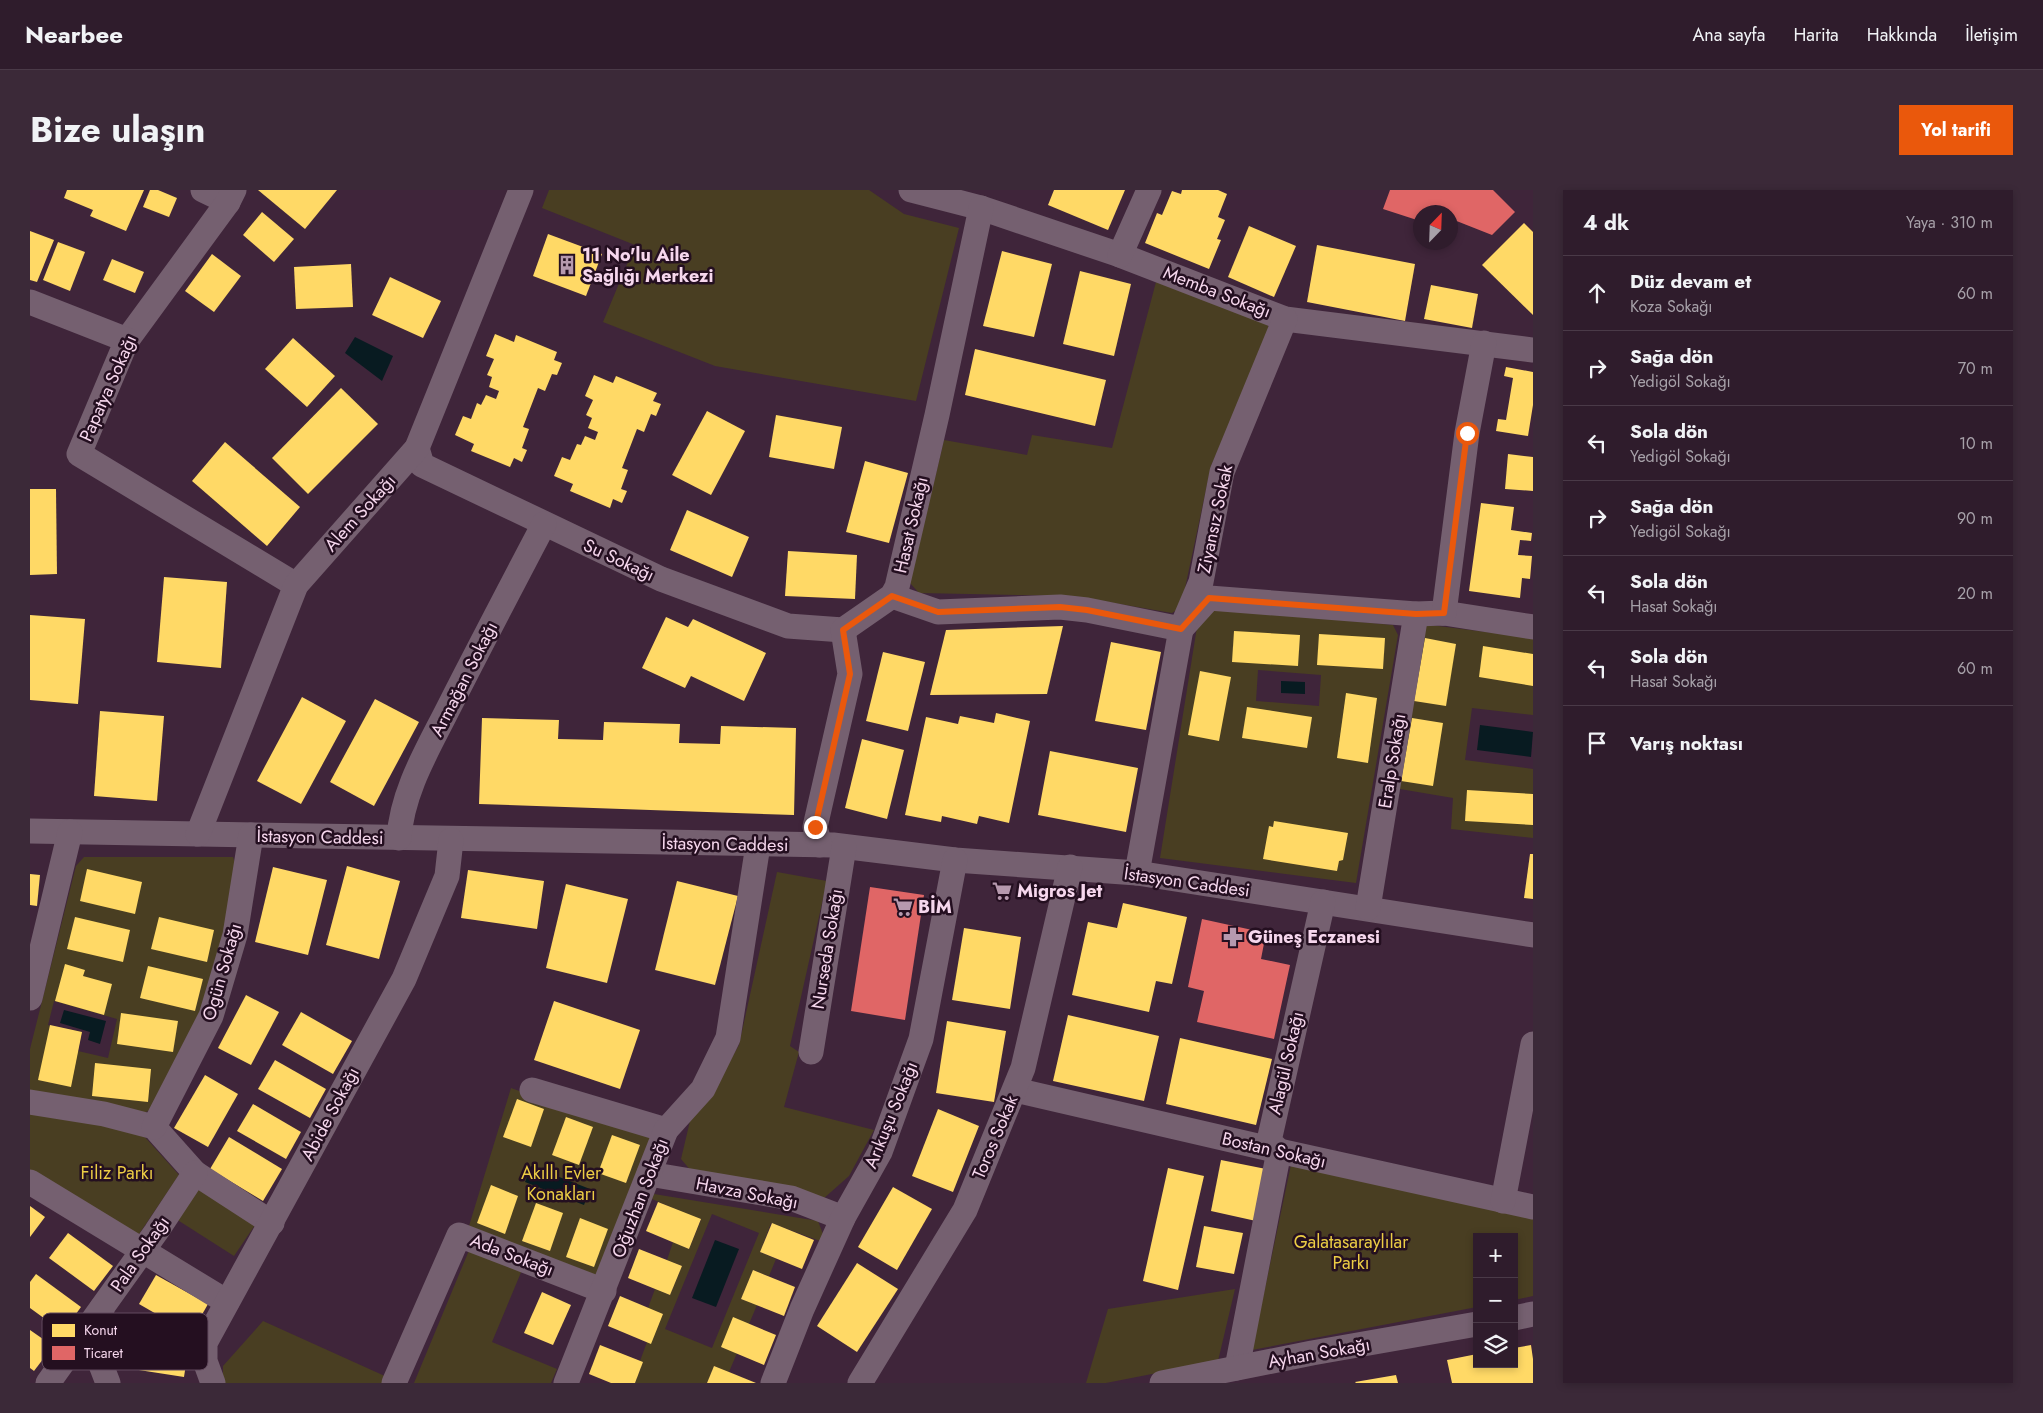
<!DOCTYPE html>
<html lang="tr">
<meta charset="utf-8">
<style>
:root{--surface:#2f1c2c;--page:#3b2938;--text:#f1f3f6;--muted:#a7a1a9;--line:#4a3a48;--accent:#ea580c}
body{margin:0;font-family:Jost,sans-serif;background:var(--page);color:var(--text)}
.controls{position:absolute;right:15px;bottom:15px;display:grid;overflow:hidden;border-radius:0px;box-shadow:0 2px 8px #0003}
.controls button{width:45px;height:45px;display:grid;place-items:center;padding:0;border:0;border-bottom:1px solid var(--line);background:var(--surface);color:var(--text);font:25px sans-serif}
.compass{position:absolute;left:1383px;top:15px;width:45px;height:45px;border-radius:50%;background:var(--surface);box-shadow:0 2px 8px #0003;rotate:23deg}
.stop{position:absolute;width:15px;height:15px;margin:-11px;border:4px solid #ea580c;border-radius:50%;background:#fff}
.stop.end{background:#ea580c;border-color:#fff;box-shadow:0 1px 5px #0008}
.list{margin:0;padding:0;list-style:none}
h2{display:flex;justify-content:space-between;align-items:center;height:65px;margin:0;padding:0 20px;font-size:21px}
h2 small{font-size:16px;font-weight:400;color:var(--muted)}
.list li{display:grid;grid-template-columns:32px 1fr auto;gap:15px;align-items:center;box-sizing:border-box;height:75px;padding:0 20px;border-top:1px solid var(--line)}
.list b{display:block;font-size:19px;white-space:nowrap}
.list p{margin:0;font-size:16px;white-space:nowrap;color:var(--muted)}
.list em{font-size:16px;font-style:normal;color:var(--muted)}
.icon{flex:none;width:28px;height:28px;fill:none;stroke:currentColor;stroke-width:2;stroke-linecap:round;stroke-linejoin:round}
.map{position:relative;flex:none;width:1503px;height:1193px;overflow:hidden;border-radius:0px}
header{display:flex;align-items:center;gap:30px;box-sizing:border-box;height:70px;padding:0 25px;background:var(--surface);border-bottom:1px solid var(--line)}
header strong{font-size:24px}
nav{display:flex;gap:28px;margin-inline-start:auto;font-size:18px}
.intro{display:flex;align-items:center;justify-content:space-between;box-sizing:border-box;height:120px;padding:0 30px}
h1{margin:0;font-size:35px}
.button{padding:12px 22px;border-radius:0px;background:var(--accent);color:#fff;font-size:18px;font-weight:700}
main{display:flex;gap:30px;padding:0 30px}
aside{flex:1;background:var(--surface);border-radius:0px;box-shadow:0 2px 8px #0003}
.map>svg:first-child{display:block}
.green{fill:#493e22;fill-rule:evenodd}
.water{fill:#081b21}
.homes{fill:#ffd966}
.shops{fill:#e06666}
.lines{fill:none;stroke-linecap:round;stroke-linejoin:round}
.minor{stroke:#756070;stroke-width:25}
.route{stroke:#ea580c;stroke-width:6}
.labels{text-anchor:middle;stroke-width:5;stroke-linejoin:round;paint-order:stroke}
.poi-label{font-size:18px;font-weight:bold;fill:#f6d7ed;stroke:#240f20;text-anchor:start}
.street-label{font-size:18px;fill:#f6d7ed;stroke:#240f20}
.park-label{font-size:18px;fill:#eccd45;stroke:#240f20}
.key{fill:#240f20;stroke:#634b5e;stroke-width:1}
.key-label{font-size:14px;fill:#f6d7ed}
</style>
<header>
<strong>Nearbee</strong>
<nav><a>Ana sayfa</a><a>Harita</a><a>Hakkında</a><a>İletişim</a></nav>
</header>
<div class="intro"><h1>Bize ulaşın</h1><a class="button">Yol tarifi</a></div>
<main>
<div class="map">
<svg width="1503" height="1193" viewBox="0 0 1503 1193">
<rect width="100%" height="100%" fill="#3f253a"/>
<g class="green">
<polygon points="519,0 839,0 874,24 929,38 886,211 685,176 573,132 605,55 512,18"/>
<polygon points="1126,92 1238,133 1238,146 1181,276 1151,417 1142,423 1043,406 889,403 880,393 914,250 997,265 1002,245 1082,258"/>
<path d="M1183,418l180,17 5,10 -42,248 -196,-25 37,-231zM1228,480l63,5 -2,31 -63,-5z"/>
<polygon points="1392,434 1503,448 1503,525 1442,518 1435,570 1503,579 1503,648 1421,639 1423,608 1364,598"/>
<path d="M54,667h149l3,9 -9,64 -25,83 -52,97 -8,4 -112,-22v-43l46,-183zM24,811l63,18 -9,39 -30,-7 4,-19 -34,-7z"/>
<polygon points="747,682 797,691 760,856 769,862 754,917 844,940 819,986 793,1009 668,989 651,969 660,931 679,908 709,855"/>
<polygon points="481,898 626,950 573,1088 439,1036"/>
<polygon points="0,918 114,946 149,985 107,1047 0,982"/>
<polygon points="1262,970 1503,1028 1503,1106 1484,1110 1484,1047 1447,1047 1447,1117 1222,1160"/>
<polygon points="167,998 225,1035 204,1066 146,1029"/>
<path d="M624,1004l164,27 5,13 -3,7 -49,-18 -11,29 16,7 -7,17 -16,-6 -12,29 16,6 -8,19 -28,23 16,6 -8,19 -15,-6 -7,17h-72l8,-21 -3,-1 7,-19 16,-28 -15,-6 7,-19 15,6 12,-29 -15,-6 6,-18 16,7 12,-29 -49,-21zM682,1024l47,19 -47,115 -47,-19z"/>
<polygon points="440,1058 492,1080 462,1152 527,1179 521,1193 384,1193"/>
<polygon points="1205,1099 1188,1171 1076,1193 1056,1193 1078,1119"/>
<polygon points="233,1131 357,1187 354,1193 193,1193 193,1176"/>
</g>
<g class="water">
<polygon points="325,147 363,166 352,191 315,163"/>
<polygon points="1251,491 1275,492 1275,504 1251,503"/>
<polygon points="1450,535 1503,542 1501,567 1447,560"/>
<polygon points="34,820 76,831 70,854 58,850 60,842 30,833"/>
<polygon points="501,976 560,999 554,1015 495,992"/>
<polygon points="685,1050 709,1059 686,1117 662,1108"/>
</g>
<g class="homes">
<polygon points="37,0 114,0 96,41 60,26 63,20 34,8"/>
<polygon points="120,0 128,0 147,8 139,27 113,17"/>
<polygon points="228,0 307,0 275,39"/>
<polygon points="1024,0 1095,0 1078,40 1018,15"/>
<polygon points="1152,0 1188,0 1197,4 1188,27 1195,30 1187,49 1191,50 1179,79 1115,53 1127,23 1132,25 1142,1 1151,4"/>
<polygon points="232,22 264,49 244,72 213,45"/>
<polygon points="1494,33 1503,42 1503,125 1452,75"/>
<polygon points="1219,36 1266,56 1244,107 1198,87"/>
<polygon points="0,41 24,50 7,92 0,90"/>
<polygon points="518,44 572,64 556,106 503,86"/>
<polygon points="28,52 55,62 40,101 13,90"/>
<polygon points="1287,55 1385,74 1375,131 1277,112"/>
<polygon points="972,61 1022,74 1004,147 953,136"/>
<polygon points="182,64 211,86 184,122 155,101"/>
<polygon points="82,69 114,82 105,103 73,90"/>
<polygon points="321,74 323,117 266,119 264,77"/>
<polygon points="1050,81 1101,94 1084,166 1033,154"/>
<polygon points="360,87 411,111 393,148 342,125"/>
<polygon points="1401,95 1448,104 1442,138 1394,129"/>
<polygon points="465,144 484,152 486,145 527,162 524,170 532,173 527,185 522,184 515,201 508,198 493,237 499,239 492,258 497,260 492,272 484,268 480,277 441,261 444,254 425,245 433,226 441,229 447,213 451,215 456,205 466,209 469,201 459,197 462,187 457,185 464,169 456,166"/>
<polygon points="263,148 305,186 277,217 235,179"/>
<polygon points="945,159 1076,190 1065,236 935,205"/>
<polygon points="1476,177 1503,182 1503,215 1498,246 1466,241 1468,229 1476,230 1483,188 1474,186"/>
<polygon points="564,185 583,193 586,186 627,203 623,211 631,214 626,226 621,224 614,242 607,239 592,278 598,280 591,299 597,301 592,313 583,309 580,318 540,301 543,294 524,286 532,267 540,270 547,254 551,255 555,246 565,250 568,242 558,238 562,228 556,225 563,210 555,206"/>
<polygon points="311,198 348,234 278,304 242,268"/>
<polygon points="677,221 715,241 681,305 642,285"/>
<polygon points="746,225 812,237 804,279 739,267"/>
<polygon points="195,252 270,317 237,356 162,291"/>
<polygon points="1478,264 1503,267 1503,301 1475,299"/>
<polygon points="835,271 878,283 859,353 816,342"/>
<polygon points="0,299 26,299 27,384 0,385"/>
<polygon points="1451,313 1484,317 1481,340 1502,343 1501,351 1490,350 1488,365 1502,366 1500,389 1492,388 1490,408 1439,401"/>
<polygon points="657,320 719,347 702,387 640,360"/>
<polygon points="758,361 827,365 825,409 755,406"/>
<polygon points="134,387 197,392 191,478 127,472"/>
<polygon points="0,425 55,429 48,514 0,510"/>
<polygon points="636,427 658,437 663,429 736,463 714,511 661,486 655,498 612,478"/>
<polygon points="1033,436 1017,504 900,505 916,440"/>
<polygon points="1204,441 1270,445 1268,476 1202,472"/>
<polygon points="1289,444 1355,448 1353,479 1287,475"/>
<polygon points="1395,448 1426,454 1416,516 1384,511"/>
<polygon points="1081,452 1131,462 1116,540 1065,531"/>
<polygon points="1453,456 1503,464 1503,496 1449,487"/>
<polygon points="853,462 895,472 878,541 836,531"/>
<polygon points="1170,481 1201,487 1189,551 1158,545"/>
<polygon points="1316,503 1347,508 1338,573 1307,568"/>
<polygon points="272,507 316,531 271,614 227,591"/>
<polygon points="345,509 389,532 344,616 300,592"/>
<polygon points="1217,517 1282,527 1277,558 1212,548"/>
<polygon points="70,521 134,526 127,611 64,606"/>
<polygon points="966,523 1000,531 979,633 949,626 947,634 912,626 911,632 875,625 896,527 928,534 930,526 964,533"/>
<polygon points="452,528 529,530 528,549 573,550 574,532 650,534 649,553 690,554 691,536 766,538 764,625 449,614"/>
<polygon points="1382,528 1413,533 1403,596 1371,591"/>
<polygon points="832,549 874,560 857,629 815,618"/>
<polygon points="1020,561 1108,578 1096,642 1008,625"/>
<polygon points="1437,600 1503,604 1503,635 1435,631"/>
<polygon points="1244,631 1318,643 1313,670 1309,671 1307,681 1233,669 1239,636 1243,637"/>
<polygon points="1500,664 1503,664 1503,709 1494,708"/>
<polygon points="317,676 370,691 349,769 296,755"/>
<polygon points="243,677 297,690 278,765 225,752"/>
<polygon points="57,679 112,692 105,724 50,711"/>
<polygon points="438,680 514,691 507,739 431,728"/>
<polygon points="0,684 10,685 7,716 0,715"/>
<polygon points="647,691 708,706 685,795 625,780"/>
<polygon points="536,694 598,709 577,793 516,778"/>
<polygon points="1093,713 1157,727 1142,794 1126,791 1119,822 1042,805 1058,732 1087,738"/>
<polygon points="45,727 100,740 93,772 37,759"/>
<polygon points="129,727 184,740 177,772 121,759"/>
<polygon points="934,738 991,747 980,819 922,810"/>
<polygon points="35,774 55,780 53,786 82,794 74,825 25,811"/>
<polygon points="118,776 173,789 165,821 110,808"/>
<polygon points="216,805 249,822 221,875 188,858"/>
<polygon points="524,811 610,840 590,899 504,870"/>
<polygon points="271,822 322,851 303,884 252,855"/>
<polygon points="91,823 148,831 143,862 87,854"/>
<polygon points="1038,825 1129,846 1114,911 1023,891"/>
<polygon points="917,831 976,841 964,912 906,903"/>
<polygon points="20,835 52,842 41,897 8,890"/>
<polygon points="1150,848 1242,869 1226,935 1136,914"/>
<polygon points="245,870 296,899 280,928 228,899"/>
<polygon points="65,873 121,879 118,912 62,906"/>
<polygon points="175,885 208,904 178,957 144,938"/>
<polygon points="487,909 514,919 501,957 473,947"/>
<polygon points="223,914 271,942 256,969 207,941"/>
<polygon points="908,919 949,936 923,1002 882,986"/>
<polygon points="536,927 563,937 549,975 522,965"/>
<polygon points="582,945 610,955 596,993 568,983"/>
<polygon points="199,947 252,979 233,1011 180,979"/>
<polygon points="1191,970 1236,979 1226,1031 1181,1021"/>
<polygon points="1138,978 1174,986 1148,1100 1113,1091"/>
<polygon points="461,995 488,1006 475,1044 447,1033"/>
<polygon points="863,997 902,1019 867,1080 828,1057"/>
<polygon points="628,1012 671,1029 659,1059 616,1041"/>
<polygon points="506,1013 533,1023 520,1061 492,1051"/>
<polygon points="0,1016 15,1027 0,1047"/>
<polygon points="550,1028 578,1039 564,1077 536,1067"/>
<polygon points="742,1033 784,1050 772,1079 730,1062"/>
<polygon points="1174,1036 1213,1043 1204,1084 1166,1077"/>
<polygon points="38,1043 83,1076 64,1101 19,1068"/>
<polygon points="609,1059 652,1076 640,1105 598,1088"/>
<polygon points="827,1073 868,1099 827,1162 787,1136"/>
<polygon points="723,1080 765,1097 754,1126 711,1109"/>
<polygon points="6,1084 51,1117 33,1142 0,1118 0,1092"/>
<polygon points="126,1085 178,1114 161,1144 109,1114"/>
<polygon points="512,1102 541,1115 523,1155 494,1143"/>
<polygon points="590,1106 633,1124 621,1154 578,1136"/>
<polygon points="703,1127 746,1145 734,1175 691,1157"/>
<polygon points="0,1140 23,1156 4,1181 0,1178"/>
<polygon points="101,1145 159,1154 154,1187 96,1178"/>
<polygon points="570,1155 613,1172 605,1193 581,1193 559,1184"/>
<polygon points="1501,1155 1503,1169 1503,1193 1422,1193 1417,1170 1447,1164 1447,1174 1484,1174 1484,1158"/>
<polygon points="684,1176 699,1182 726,1193 677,1193"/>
<polygon points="1366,1185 1368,1193 1326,1193 1325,1192"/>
</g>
<g class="shops">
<polygon points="1360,0 1463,0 1485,22 1462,45 1424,30 1420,42 1420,22 1390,22 1390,31 1353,19"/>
<polygon points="840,697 894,705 875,830 821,821"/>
<polygon points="1172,729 1236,743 1231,769 1260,775 1244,849 1167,832 1174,801 1158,797"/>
</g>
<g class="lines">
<g class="minor">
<polyline points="173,0 198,12"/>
<polyline points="204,0 198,12 97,150 49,264 266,395"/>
<polyline points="881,0 951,18 1090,65 1255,129 1503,160"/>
<polyline points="1090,65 1119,0"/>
<polyline points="0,112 97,150"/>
<polyline points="387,258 392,275 631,389 758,436 813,440"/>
<polyline points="862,406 908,422 1030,417 1057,420 1151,439 1179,408 1386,424 1414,423 1503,437"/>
<polyline points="1414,423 1437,243 1454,153"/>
<polyline points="813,440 862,406 867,397 907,225 951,18"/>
<polyline points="0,641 803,655 925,670 1107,683 1503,745"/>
<polyline points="168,644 266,395 387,258 491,0"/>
<path d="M369,648c3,-47 29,-89 50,-131 31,-61 63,-122 95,-183"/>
<polyline points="790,655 785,637 820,484 813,440"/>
<polyline points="1107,683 1151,439 1171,392 1192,282 1255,129"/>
<polyline points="1338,718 1386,424"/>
<polyline points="0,808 40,642"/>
<polyline points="781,862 814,657"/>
<polyline points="502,900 636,940"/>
<polyline points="985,900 1249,961 1503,1017"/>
<polyline points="0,912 74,924 124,937 165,983 242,1033"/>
<polyline points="124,937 181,826 205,745 221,645"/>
<polyline points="619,984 761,1008 813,1028"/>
<polyline points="0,992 197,1112"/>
<polyline points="1473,1011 1503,854"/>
<polyline points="72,1118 68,1167 78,1193"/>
<polyline points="1484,1128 1503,1124"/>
<polyline points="1207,1178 1249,961 1239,951 1293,712"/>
<polyline points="18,1193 126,1042 165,983"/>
<polyline points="183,1193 175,1171 175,1153 374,789 417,686 421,650"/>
<polyline points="364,1193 429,1045 574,1101"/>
<polyline points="536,1193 636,940 673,899 698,848 728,655"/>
<polyline points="743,1193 772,1119 813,1028 850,962 891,849 925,670"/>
<polyline points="830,1193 935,1020 993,878 1040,677"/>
<polyline points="1132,1193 1282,1163 1447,1134"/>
</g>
</g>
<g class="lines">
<polyline class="route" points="785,637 820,484 813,440 862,406 908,422 1030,417 1057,420 1151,439 1179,408 1386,424 1414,423 1437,243"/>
</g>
<defs>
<symbol id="building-bare" viewBox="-9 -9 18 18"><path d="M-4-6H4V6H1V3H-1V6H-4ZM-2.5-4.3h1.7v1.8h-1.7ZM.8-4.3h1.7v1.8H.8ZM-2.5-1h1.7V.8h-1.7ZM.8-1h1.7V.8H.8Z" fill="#b699ae" stroke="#240f20" stroke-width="2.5" paint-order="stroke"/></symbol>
<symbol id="supermarket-bare" viewBox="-9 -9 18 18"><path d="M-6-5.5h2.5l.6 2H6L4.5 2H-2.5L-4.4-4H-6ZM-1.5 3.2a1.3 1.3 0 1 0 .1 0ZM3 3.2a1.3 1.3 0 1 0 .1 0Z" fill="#b699ae" stroke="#240f20" stroke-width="2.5" paint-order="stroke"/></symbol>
<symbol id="pharmacy-bare" viewBox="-9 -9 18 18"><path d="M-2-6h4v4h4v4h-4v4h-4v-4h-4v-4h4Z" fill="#b699ae" stroke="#240f20" stroke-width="2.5" paint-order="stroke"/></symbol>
</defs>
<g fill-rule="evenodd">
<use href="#building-bare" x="523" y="61" width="28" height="28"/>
<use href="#supermarket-bare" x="958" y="687" width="28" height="28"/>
<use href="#supermarket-bare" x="859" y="703" width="28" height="28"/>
<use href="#pharmacy-bare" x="1189" y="733" width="28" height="28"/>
</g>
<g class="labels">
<g class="poi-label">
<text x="552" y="71">11 No'lu Aile<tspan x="552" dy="21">Sağlığı Merkezi</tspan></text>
<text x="987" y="707">Migros Jet</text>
<text x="888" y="723">BİM</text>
<text x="1218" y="753">Güneş Eczanesi</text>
</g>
<g class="street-label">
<text transform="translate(1187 102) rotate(21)" y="6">Memba Sokağı</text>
<text transform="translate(78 198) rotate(-66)" y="6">Papatya Sokağı</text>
<text transform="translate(330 323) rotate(-48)" y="6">Alem Sokağı</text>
<text transform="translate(1185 329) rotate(-78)" y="6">Ziyansız Sokak</text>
<text transform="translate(881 335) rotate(-77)" y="6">Hasat Sokağı</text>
<text transform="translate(589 370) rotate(25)" y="6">Su Sokağı</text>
<text transform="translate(434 489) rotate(-63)" y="6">Armağan Sokağı</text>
<text transform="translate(1362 571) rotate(-81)" y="6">Eralp Sokağı</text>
<text transform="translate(290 647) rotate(1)" y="6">İstasyon Caddesi</text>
<text transform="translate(695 654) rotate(1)" y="6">İstasyon Caddesi</text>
<text transform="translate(1157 692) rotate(8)" y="6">İstasyon Caddesi</text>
<text transform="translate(797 759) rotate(-81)" y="6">Nurseda Sokağı</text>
<text transform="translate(192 782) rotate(-74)" y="6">Ogün Sokağı</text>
<text transform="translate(1256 873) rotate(-77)" y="6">Alagül Sokağı</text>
<text transform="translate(300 924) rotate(-62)" y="6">Abide Sokağı</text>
<text transform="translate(861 925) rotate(-68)" y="6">Arıkuşu Sokağı</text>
<text transform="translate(965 947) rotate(-67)" y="6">Toros Sokak</text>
<text transform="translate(1244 960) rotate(13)" y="6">Bostan Sokağı</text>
<text transform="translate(717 1003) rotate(11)" y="6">Havza Sokağı</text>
<text transform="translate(610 1008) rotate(-69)" y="6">Oğuzhan Sokağı</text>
<text transform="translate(110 1064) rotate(-55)" y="6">Pala Sokağı</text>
<text transform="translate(482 1065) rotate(21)" y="6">Ada Sokağı</text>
<text transform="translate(1289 1163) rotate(-10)" y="6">Ayhan Sokağı</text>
</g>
<g class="park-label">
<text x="87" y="989">Filiz Parkı</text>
<text x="531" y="989">Akıllı Evler<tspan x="531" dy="21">Konakları</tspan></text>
<text x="1321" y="1058">Galatasaraylılar<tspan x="1321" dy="21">Parkı</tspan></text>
</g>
</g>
<rect x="12" y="1123" width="166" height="57" rx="8" class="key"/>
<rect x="22" y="1134" width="23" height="13" fill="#ffd966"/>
<rect x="22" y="1156" width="23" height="14" fill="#e06666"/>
<g class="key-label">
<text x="54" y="1145">Konut</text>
<text x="54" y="1168">Ticaret</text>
</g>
</svg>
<div class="controls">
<button>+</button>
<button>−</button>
<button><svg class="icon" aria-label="layers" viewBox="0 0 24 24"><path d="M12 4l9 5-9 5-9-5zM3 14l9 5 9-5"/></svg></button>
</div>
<svg class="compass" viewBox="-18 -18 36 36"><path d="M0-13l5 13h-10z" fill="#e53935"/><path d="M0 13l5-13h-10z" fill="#a7a1a9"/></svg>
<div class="stop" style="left:1437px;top:243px"></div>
<div class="stop end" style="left:785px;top:637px"></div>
</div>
<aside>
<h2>4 dk<small>Yaya · 310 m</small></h2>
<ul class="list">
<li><svg class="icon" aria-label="ahead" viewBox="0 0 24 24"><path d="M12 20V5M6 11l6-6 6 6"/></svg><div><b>Düz devam et</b><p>Koza Sokağı</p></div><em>60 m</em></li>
<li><svg class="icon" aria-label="right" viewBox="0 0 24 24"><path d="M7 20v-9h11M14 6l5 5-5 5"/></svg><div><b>Sağa dön</b><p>Yedigöl Sokağı</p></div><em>70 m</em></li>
<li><svg class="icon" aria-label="left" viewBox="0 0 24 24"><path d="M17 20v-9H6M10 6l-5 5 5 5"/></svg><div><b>Sola dön</b><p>Yedigöl Sokağı</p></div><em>10 m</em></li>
<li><svg class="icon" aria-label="right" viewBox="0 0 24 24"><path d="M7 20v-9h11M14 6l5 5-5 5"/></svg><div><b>Sağa dön</b><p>Yedigöl Sokağı</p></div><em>90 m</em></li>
<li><svg class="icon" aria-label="left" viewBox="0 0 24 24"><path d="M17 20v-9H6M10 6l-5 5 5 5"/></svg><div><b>Sola dön</b><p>Hasat Sokağı</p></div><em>20 m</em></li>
<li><svg class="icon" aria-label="left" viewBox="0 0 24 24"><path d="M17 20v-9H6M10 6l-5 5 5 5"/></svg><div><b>Sola dön</b><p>Hasat Sokağı</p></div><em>60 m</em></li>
<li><svg class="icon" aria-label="arrive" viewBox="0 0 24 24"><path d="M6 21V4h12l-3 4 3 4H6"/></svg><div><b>Varış noktası</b></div></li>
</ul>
</aside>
</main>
